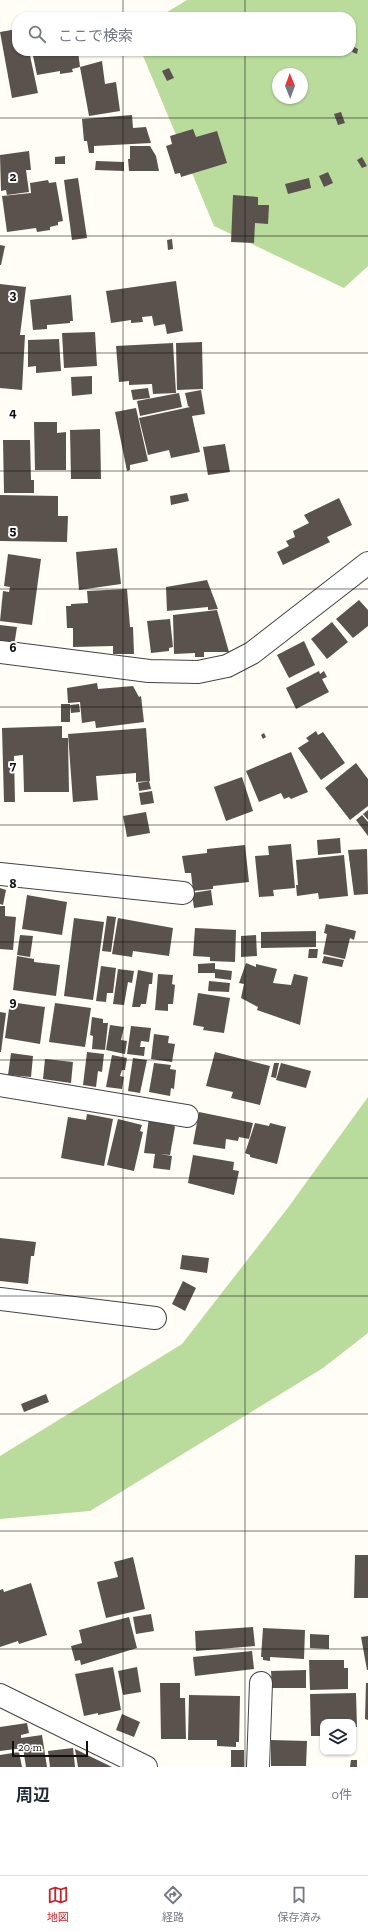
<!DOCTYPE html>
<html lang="ja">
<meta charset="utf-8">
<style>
:root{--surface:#fff;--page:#f2f2f3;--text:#1f2937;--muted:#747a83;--line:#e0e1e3;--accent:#c4262e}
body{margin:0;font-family:"Zilla Slab","Noto Sans JP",serif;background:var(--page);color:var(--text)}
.controls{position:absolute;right:12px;bottom:12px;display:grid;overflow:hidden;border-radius:8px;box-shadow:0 1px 3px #0004}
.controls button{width:36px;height:36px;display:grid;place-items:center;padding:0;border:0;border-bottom:1px solid var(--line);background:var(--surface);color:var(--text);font:20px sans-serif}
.compass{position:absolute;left:272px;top:68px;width:36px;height:36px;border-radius:50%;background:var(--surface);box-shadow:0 1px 3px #0004;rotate:359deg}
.scale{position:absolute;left:12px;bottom:10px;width:76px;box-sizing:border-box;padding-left:4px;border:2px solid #111;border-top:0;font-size:11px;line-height:14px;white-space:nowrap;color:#111;-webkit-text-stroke:3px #fff;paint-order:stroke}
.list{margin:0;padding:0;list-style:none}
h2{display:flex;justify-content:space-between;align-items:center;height:52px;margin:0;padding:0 16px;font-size:17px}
h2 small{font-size:13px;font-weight:400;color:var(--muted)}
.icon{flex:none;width:22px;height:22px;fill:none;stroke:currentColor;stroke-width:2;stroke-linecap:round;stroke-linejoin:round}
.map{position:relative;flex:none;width:368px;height:1767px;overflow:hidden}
.search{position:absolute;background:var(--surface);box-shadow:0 1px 3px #0004;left:12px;right:12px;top:12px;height:44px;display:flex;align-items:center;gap:10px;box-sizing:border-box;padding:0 14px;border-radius:16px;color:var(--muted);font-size:15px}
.sheet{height:108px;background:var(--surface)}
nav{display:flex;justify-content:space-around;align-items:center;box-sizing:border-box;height:56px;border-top:1px solid var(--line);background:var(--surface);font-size:11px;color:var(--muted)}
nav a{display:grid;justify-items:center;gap:2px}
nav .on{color:var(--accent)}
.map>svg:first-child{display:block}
.forest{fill:#b9dc9c;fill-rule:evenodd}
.building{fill:#5a524d}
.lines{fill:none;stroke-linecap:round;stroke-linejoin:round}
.minor-casing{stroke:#444;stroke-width:24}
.minor{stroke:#fff;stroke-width:22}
.grid{fill:none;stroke:#111;stroke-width:1;stroke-opacity:0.55}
.grid-label{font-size:13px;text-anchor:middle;font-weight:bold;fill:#111;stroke:#fff;stroke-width:4;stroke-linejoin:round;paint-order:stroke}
</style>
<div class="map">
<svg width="368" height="1767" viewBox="0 0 368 1767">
<rect width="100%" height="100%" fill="#fffdf5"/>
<g class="forest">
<path d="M187,0h181v266l-24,22 -130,-62 -73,-175h210v-34h-192zM278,74h24v24h-24z"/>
<polygon points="368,1097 368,1333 323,1368 90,1511 0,1519 0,1456 182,1344 287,1209"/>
</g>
<g class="building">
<polygon points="17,29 17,51 29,51 38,93 12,98 0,32"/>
<polygon points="354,47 358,49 357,54 352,52"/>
<polygon points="32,51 78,51 80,67 72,69 73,72 60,74 60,71 37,75"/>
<polygon points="102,61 105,84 116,82 120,111 89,116 80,67"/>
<polygon points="169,68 174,78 167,81 162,71"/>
<polygon points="341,112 345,123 338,125 334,114"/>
<polygon points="132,115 133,128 146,127 151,143 94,146 94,153 89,153 87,141 84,141 82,119"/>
<polygon points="193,129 196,137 217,131 227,163 181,177 180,173 175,174 166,146 172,144 170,136"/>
<polygon points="130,146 150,146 156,156 159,171 129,171 128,159 130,159"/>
<polygon points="29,151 31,170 26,170 29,192 7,195 6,190 1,191 0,155"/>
<polygon points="65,156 65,164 55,164 55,157"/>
<polygon points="362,157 367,166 362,168 357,160"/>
<polygon points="96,161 124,162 124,171 95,170"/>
<polygon points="328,172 333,183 324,187 319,176"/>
<polygon points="78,178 87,238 72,240 64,180"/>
<polygon points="309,178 311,188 288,194 285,184"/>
<polygon points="48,180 49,183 56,182 63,221 58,222 58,225 50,227 50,230 37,232 36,228 7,232 2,196 31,193 30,183"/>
<polygon points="233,195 258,197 258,205 269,205 268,224 255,223 254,243 231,242"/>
<polygon points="172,239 173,249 168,250 167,240"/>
<polygon points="0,245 5,246 1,265 0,265"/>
<polygon points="176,281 183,331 167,334 165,324 154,326 152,316 142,317 143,322 131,323 131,320 111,323 106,291"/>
<polygon points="0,284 26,287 20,335 25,335 22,390 0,388"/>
<polygon points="71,295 73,321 70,321 70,323 47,325 47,329 33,330 30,300"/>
<polygon points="95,332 97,366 64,368 62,333"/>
<polygon points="59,339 61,371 36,373 36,366 28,367 28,340"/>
<polygon points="202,342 203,389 177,390 176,343"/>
<polygon points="173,343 176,393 153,394 152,384 129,385 129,381 119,382 116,346"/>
<polygon points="92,376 92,394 72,396 71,377"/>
<polygon points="148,388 150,398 133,400 131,390"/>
<polygon points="201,390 205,414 192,416 200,452 171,458 169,450 148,455 139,418 190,407 188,406 185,393"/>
<polygon points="179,393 182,407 140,416 137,401"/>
<polygon points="136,408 148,461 130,465 130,470 127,471 115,412"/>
<polygon points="34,422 57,422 57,433 66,432 66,470 35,470"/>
<polygon points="100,429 101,479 71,479 70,430"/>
<polygon points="3,440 30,440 31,480 34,480 34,493 4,493"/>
<polygon points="225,444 230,472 208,475 203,447"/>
<polygon points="187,493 189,501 171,505 170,496"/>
<polygon points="0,495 58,496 58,516 68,516 67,542 0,541"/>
<polygon points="339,498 352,525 327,537 330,542 283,565 277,552 289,546 286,541 295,537 293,531 309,523 304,515"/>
<polygon points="117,548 121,584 79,590 76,552"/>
<polygon points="8,554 41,559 32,625 0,621 3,591 9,592 10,587 4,586"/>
<polygon points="207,580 218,609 208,610 208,607 167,611 166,587"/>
<polygon points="127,589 130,627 133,627 134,654 113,654 113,646 73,647 73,628 67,628 66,606 71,606 71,604 88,603 87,591"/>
<polygon points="359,600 368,610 368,626 353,638 336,619"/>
<polygon points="217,610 229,652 204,652 204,657 195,657 195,653 174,654 173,615"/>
<polygon points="170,619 173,647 169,648 169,651 151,653 147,621"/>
<polygon points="332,622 348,642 327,659 311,639"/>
<polygon points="0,625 17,627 14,646 0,644"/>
<polygon points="304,641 315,665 289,678 277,655"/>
<polygon points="319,671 320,674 324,671 327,677 322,679 329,692 296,709 286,688"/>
<polygon points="97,683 98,689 133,686 139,697 141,696 144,722 96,728 95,721 82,723 80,702 68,703 67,688"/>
<rect x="61" y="704" width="9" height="18"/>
<polygon points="79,704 80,712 71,713 70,705"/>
<polygon points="62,726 62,738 68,738 69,792 24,792 23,755 14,756 15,802 4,802 2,728"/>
<polygon points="146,728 150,781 136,782 136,773 96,776 98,800 73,802 68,734"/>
<polygon points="316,731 318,735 323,732 345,763 321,780 298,748 309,741 306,738"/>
<polygon points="264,733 266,737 263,739 261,735"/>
<polygon points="291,752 308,792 291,799 289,797 284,799 281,793 259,802 246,771"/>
<polygon points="356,763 368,779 368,806 350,820 325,788"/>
<polygon points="242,777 253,811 226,821 214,787"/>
<polygon points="149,781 151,789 139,791 138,783"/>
<polygon points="152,791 154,803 141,805 139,793"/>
<polygon points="368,810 368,820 363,814"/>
<polygon points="146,812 150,833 127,837 123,816"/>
<polygon points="362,815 368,822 368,836 356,820"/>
<polygon points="340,838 341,853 318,855 317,840"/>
<polygon points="291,844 295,888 273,890 274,896 259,897 255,856 269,855 268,846"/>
<polygon points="245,845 249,882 213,886 213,889 193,891 191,873 185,873 182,856 207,853 207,849"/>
<polygon points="367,849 368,894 354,895 348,850"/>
<polygon points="344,855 348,896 319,899 318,893 297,896 296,885 298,885 296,860"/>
<polygon points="0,888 6,890 3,905 0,904"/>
<polygon points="211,890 213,905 194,908 192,893"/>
<polygon points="27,895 67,902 62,935 22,929"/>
<polygon points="0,906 5,906 5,916 16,917 13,950 0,949"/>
<polygon points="107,916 116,917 111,952 102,951"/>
<polygon points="74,918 104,922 93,1000 64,996"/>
<polygon points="118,918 173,928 169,956 133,951 132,957 112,954"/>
<polygon points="326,924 356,931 354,940 350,938 345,959 323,954 327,934 324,933"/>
<polygon points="195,928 236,930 235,962 210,961 210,957 193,956"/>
<polygon points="316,931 316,947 261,948 261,932"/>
<polygon points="20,935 33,936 30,957 17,955"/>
<polygon points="256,935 257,956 241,957 241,936"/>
<polygon points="309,949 318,949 317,958 308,958"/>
<polygon points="17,956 34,959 34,962 60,965 56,996 13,990"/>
<polygon points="324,956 344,960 342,967 322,963"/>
<polygon points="215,963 215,973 198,973 198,964"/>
<polygon points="246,963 256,967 256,964 277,969 273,983 291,985 294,974 308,977 300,1025 257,1010 258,1007 241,998 244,984 239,983"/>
<polygon points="101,966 116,968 113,993 107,993 106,1002 96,1001"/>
<polygon points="118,969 134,971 132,983 128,982 124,1005 113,1004"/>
<polygon points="215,969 232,971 231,980 215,978"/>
<polygon points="138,970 153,973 152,984 149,984 146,1004 141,1004 140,1007 132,1007"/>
<polygon points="158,974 173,975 172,984 175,985 173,1004 168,1004 168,1011 155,1010"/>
<polygon points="209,981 230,983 229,992 208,991"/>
<polygon points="198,993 230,998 224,1033 203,1030 204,1027 193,1025"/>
<polygon points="10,1002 45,1007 40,1044 5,1038"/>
<polygon points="55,1003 91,1008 85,1047 49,1042"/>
<polygon points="0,1012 6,1013 1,1052 0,1052"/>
<polygon points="92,1017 103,1019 103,1023 108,1023 105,1050 92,1049 93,1036 90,1035"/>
<polygon points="110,1025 124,1027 121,1040 127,1041 125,1054 106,1050"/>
<polygon points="131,1026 151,1028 149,1042 141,1041 140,1047 145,1047 144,1056 127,1054"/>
<polygon points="154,1034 169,1036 168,1043 175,1044 172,1062 151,1059"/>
<polygon points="87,1052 104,1054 102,1072 98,1071 96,1087 83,1085"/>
<polygon points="215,1052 270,1066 260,1105 231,1098 233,1092 206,1086"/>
<polygon points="11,1053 33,1056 31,1077 8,1075"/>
<polygon points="112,1055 127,1058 125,1070 122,1070 120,1076 124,1077 122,1089 106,1087"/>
<polygon points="133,1058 147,1060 140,1093 128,1091"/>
<polygon points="45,1059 73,1062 71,1083 43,1079"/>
<polygon points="154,1063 171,1065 170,1069 176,1070 174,1089 171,1088 170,1096 149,1092"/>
<polygon points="274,1063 279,1063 276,1078 271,1077"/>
<polygon points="281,1063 311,1071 306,1088 276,1080"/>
<polygon points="199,1112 253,1123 249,1139 239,1137 238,1141 226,1139 225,1149 193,1144"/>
<polygon points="87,1114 113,1119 104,1166 61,1158 68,1117 86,1120"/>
<polygon points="149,1118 167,1120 175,1127 170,1155 160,1154 172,1156 170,1170 153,1168 155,1154 144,1153"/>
<polygon points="118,1119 142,1125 140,1131 143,1132 134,1171 107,1165"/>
<polygon points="255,1123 269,1126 270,1123 286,1127 277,1164 250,1157 250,1155 245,1153"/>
<polygon points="193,1155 234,1162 233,1170 239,1171 234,1195 188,1183"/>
<polygon points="0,1238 36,1242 34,1256 31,1256 28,1284 0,1281"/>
<polygon points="182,1255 209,1258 207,1273 180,1269"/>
<polygon points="183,1281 196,1288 185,1311 172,1304"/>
<polygon points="46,1394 49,1402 24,1412 21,1404"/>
<polygon points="355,1555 368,1555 368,1598 354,1598"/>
<polygon points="133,1557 145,1609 106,1618 97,1582 118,1577 114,1562"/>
<polygon points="31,1583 47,1635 19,1644 18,1641 0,1647 0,1590 3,1589 4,1592"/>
<polygon points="151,1614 154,1631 136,1634 133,1617"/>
<polygon points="129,1617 137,1648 81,1665 80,1660 75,1661 71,1646 82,1643 79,1630"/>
<polygon points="253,1627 255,1646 196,1651 195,1631"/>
<polygon points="263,1628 305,1630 304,1659 270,1657 270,1661 263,1660 263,1657 261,1657"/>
<polygon points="310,1634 329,1635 329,1649 310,1648"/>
<polygon points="368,1636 368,1670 367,1670 361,1637"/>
<polygon points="252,1651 254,1669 195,1676 193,1657"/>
<polygon points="309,1660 344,1660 344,1668 348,1668 348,1689 310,1690"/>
<polygon points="113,1667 121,1710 98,1715 98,1713 84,1716 75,1674"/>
<polygon points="137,1667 141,1692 123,1695 118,1671"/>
<polygon points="306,1670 306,1688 272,1688 271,1671"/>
<polygon points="160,1683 180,1683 180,1698 185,1698 186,1739 161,1739"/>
<polygon points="366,1683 368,1683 368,1720 365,1719"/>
<polygon points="356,1693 357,1727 355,1727 355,1748 353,1748 353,1722 323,1722 323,1736 311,1736 310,1694"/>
<polygon points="189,1695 240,1696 239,1742 236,1742 236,1747 217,1746 217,1740 188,1740"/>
<polygon points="122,1714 140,1722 134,1737 116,1730"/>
<polygon points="27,1723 29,1733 21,1735 21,1738 42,1735 47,1767 26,1767 23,1748 0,1751 0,1727"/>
<polygon points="271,1740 307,1741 306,1766 271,1766"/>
<polygon points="73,1748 75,1767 50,1767 48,1751"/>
<polygon points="75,1749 112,1767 78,1767"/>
<rect x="231" y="1750" width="13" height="17"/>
<polygon points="19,1752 22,1767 0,1767 0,1755"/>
<polygon points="351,1760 357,1760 357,1767 350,1767"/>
</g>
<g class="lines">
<defs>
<g id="minor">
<polyline points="0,652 149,671 198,672 227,666 252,653 368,563"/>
<polyline points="0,874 183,893"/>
<polyline points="0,1085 187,1116"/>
<polyline points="0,1299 155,1318"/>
<polyline points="0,1695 146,1767"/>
<polyline points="258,1767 261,1683"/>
</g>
</defs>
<use href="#minor" class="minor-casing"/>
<use href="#minor" class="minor"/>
</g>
<path class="grid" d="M123,0v17M245,0v17M123,51v1716M245,51v1716M0,118h368M0,236h368M0,353h368M0,471h368M0,589h368M0,707h368M0,825h368M0,942h368M0,1060h368M0,1178h368M0,1296h368M0,1414h368M0,1531h368M0,1649h368"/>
<g class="grid-label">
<text x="13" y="181">2</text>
<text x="13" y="299">3</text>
<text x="13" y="417">4</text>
<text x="13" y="535">5</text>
<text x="13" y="652">6</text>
<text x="13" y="770">7</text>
<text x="13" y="888">8</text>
<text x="13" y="1006">9</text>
</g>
</svg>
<div class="controls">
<button><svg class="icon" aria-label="layers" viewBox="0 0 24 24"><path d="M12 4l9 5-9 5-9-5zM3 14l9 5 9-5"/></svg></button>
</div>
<svg class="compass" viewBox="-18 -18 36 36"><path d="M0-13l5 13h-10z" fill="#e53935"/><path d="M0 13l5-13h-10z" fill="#747a83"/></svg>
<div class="scale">20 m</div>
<div class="search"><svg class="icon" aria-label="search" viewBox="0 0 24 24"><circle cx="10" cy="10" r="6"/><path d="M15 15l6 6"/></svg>ここで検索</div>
</div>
<section class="sheet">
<h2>周辺<small>0件</small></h2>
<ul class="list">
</ul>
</section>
<nav>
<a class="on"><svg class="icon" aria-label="map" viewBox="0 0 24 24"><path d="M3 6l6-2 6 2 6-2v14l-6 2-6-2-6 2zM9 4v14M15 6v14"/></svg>地図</a>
<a><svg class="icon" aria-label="directions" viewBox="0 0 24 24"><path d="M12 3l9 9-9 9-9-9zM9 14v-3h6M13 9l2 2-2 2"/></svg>経路</a>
<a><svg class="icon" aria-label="saved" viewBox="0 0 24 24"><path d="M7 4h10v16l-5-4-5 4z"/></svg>保存済み</a>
</nav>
